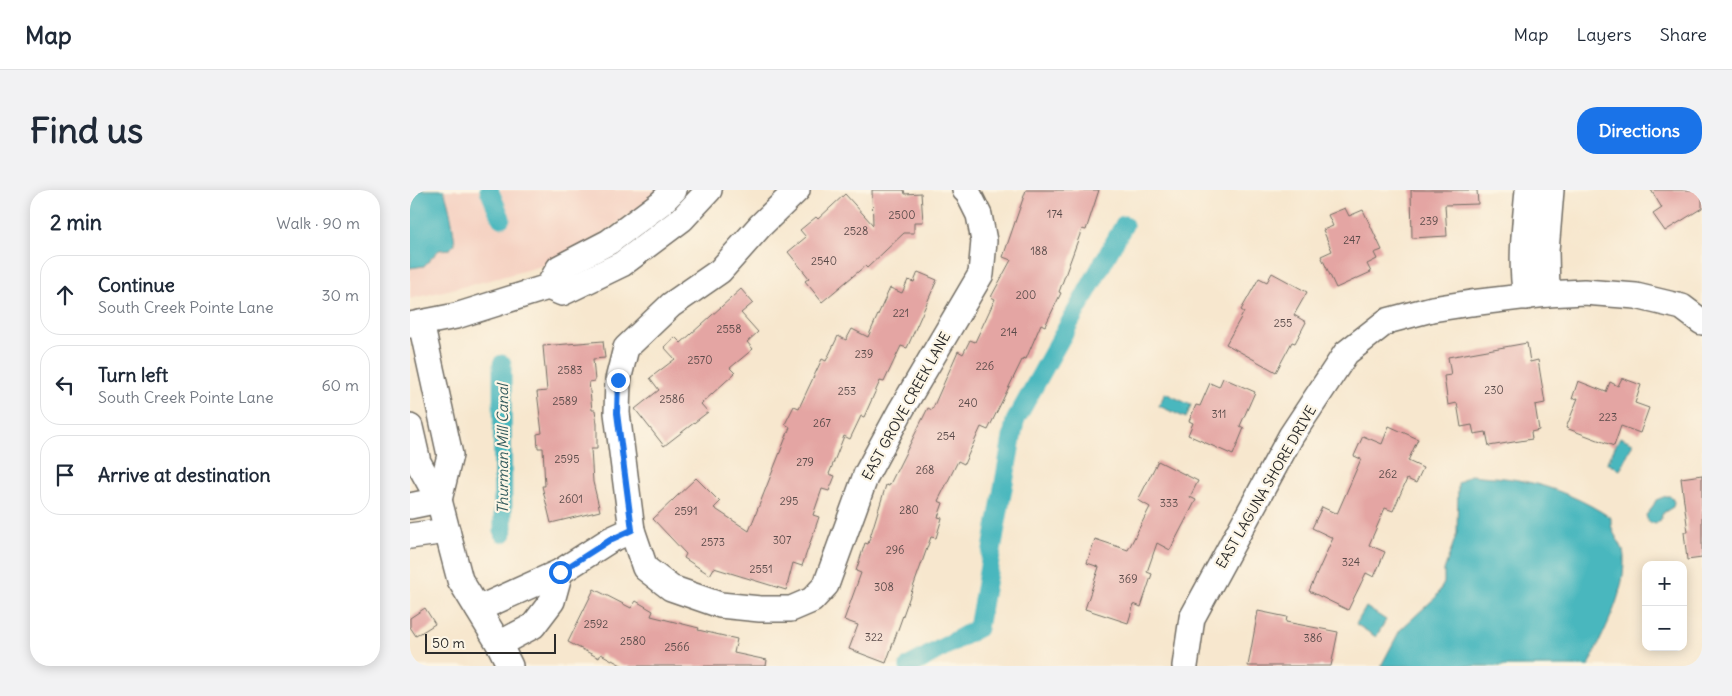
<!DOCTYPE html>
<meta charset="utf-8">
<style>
:root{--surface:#fff;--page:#f2f2f3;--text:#1f2937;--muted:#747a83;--line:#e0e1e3;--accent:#1a73e8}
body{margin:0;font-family:Delius,sans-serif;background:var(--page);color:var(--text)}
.controls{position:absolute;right:15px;bottom:15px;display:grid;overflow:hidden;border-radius:10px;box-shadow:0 2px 12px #0003}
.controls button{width:45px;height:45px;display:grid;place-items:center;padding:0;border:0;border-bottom:1px solid var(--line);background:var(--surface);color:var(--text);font:25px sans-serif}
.scale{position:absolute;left:15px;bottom:12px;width:131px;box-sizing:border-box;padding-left:5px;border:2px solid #2b2b2b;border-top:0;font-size:14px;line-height:18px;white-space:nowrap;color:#2b2b2b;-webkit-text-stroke:4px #fcf5e5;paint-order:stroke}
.stop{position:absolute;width:15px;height:15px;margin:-11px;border:4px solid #1a73e8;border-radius:50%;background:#fff}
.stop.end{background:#1a73e8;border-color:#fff;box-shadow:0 1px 5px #0008}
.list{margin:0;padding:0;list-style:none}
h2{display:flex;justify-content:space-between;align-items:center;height:65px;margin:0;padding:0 20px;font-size:21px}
h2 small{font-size:16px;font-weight:400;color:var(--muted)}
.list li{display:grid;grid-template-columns:32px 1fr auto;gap:15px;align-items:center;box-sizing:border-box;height:80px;margin:0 10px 10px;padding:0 10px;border:1px solid var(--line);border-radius:20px}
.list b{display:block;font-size:19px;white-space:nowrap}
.list p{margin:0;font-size:16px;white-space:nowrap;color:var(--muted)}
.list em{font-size:16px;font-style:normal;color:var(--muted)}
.icon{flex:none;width:28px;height:28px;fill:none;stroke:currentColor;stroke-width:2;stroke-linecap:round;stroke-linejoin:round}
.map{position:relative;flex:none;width:1292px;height:476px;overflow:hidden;border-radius:20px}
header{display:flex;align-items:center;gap:30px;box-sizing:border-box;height:70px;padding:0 25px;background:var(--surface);border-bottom:1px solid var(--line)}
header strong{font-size:24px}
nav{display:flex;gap:28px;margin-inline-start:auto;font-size:18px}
.intro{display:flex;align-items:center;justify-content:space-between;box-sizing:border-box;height:120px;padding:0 30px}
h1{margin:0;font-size:35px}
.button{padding:12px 22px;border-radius:20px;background:var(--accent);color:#fff;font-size:18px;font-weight:700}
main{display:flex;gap:30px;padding:0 30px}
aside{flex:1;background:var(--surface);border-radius:20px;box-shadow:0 2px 12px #0003}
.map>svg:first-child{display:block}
.built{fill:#f5d2c2}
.water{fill:#48b7be;stroke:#3a7174}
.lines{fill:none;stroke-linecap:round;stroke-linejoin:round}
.canal{stroke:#48b7be;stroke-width:19}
.building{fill:#e4a5a3}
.minor-casing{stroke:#726d64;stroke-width:28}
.minor{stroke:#fff;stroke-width:25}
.route{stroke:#1a73e8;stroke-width:6}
.labels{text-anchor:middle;stroke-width:4.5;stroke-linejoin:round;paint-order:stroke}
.number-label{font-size:11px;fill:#594a49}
.street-label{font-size:14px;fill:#2b2b2b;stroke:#fcf5e5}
.water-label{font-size:15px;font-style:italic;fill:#355c5e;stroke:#fcf5e5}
</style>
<header>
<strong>Map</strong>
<nav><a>Map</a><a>Layers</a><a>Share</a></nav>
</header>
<div class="intro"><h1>Find us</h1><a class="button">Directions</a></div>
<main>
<aside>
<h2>2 min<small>Walk · 90 m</small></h2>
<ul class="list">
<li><svg class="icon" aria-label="ahead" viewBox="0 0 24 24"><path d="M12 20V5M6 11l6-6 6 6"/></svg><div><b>Continue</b><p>South Creek Pointe Lane</p></div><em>30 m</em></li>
<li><svg class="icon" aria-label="left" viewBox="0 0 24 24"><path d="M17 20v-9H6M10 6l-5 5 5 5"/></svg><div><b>Turn left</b><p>South Creek Pointe Lane</p></div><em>60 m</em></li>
<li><svg class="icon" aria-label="arrive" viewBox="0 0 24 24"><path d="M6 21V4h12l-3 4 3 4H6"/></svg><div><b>Arrive at destination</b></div></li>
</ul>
</aside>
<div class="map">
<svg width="1292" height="476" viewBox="0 0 1292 476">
<rect width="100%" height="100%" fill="#fcf5e5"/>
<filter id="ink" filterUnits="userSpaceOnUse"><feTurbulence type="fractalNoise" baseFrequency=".02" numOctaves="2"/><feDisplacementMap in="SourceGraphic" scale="10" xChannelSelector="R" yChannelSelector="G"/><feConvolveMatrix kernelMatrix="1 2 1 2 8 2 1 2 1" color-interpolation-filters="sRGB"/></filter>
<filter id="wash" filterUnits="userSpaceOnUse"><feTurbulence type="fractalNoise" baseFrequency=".0096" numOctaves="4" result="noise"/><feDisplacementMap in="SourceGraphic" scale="20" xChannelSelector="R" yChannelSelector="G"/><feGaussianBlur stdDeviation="1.12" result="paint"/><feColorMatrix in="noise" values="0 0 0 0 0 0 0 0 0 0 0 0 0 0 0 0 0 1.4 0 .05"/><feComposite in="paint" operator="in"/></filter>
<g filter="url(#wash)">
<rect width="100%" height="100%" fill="#f7e7ce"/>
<polygon class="built" points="0,0 255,0 153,70 80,90 0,109"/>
<g class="water">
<path d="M0,0h34c6,17 9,36 11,54l-5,5 -11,1 -15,16 -14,2z"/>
<polygon points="755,203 781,215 776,228 749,216"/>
<polygon points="1210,247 1223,253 1210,280 1197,273"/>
<path d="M1060,285c17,2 36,2 53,6 31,6 63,20 88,37 -2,17 13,24 13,39 1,41 -21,73 -35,109h-208l19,-36 36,-33 8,-14v-13l13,-37 1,-50z"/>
<polygon points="1256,306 1261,306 1264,312 1263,317 1253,323 1250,330 1246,334 1238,332 1236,325 1242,318 1246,310"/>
<polygon points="956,417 976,430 966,447 946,434"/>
</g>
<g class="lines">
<g class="canal">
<polyline points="79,0 91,28"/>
<polyline points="92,174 93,343"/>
<polyline points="499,476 568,438 605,231 714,35"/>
</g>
</g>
<g id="blocks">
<g class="building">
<polygon points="462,0 494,0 495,4 511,3 513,32 504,32 504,43 494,43 457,78 455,76 412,112 395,91 399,88 378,62 396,47 390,40 406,27 408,29 435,4 463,35"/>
<polygon points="616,0 689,0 676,40 672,39 649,102 651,103 635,136 631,134 616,169 613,168 578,240 571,237 554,274 548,271 528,311 533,313 528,327 532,328 526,348 521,347 476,473 439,459 448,435 434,430 451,383 446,381 455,353 458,354 476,295 479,296 518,218 522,220 548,161 553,164 560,150 565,152 585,109 581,107 601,70 593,67"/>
<polygon points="1001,0 1067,0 1068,14 1035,15 1037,46 1002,48"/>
<polygon points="1241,0 1292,0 1292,18 1255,41 1243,24 1252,18"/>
<polygon points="935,18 939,26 953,20 972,60 964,63 967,69 957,74 961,82 926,98 911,66 922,61 913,40 923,36 918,25"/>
<polygon points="508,82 527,90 497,158 491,156 474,192 470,191 454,227 451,226 440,249 434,246 419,284 425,286 419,301 412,299 403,325 409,327 392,376 383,373 376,400 304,378 300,385 274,368 276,364 243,329 286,288 310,312 304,318 339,341 380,237 375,234 384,216 389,218 412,169 416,171 428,146 436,150 442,139 458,147 480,98 492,103 498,90 504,92"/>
<polygon points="862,83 897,102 884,125 896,132 885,153 882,152 866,182 816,154 834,122 831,120 849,88 857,92"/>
<polygon points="331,99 343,113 331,123 348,142 337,152 343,159 320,178 325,183 291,214 298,222 254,256 225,219 249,200 240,188 265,169 254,157 265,147 271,153"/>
<polygon points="193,151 195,168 183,169 185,191 179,192 182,220 185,220 187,234 187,259 181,259 183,292 190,321 141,333 132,296 135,296 133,258 128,258 127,244 132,243 127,202 137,201 133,156"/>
<polygon points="1117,153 1120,172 1128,170 1135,213 1125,215 1129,240 1121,242 1122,249 1079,256 1076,242 1064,244 1062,235 1051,237 1047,213 1038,215 1034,186 1041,185 1038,167"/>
<polygon points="813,188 845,202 830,236 834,238 823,265 778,245 783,233 779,231 786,215 790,216 800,193 809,197"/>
<polygon points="1212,188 1231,195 1225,213 1239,218 1230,243 1211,236 1204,256 1156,238 1168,208 1162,209 1168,191 1196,202 1200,192 1208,196"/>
<polygon points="979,236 1008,249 998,271 1013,278 1006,293 997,289 983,321 975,318 959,355 975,362 964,387 956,383 938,420 899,401 923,348 902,338 912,317 927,324 951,269 944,266 953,246 972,254"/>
<polygon points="748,271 788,291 780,307 786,310 760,360 747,353 737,382 742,384 731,417 724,414 718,433 675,419 689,377 677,373 685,349 718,360 740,317 728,310"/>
<polygon points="1292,285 1292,368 1277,370 1274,342 1278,342 1271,288"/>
<polygon points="184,399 221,418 226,411 243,421 241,426 289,438 288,440 327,449 324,463 357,470 356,476 213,476 191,464 189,468 158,452"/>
<polygon points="15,418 25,434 6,446 0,437 0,428"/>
<polygon points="848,421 877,427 876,432 928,442 921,476 838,476"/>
</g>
</g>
</g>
<g filter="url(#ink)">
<use href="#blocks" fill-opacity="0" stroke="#726d64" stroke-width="1"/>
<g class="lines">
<defs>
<g id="minor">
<polyline points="138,97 149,78 199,52 251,13 264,0"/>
<polyline points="1137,104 1136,61 1141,0"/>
<path d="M1116,107c-6,-36 -1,-71 2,-107"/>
<polyline points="11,133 40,265 29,310"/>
<polyline points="0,135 46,126 138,97 152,103 212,74 272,29 299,0"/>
<polyline points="0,237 8,272 29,310 50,390 89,454 100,476"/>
<polyline points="0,316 29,310"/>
<polyline points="222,340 235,378 261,398 310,415 350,419 381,419 402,410 416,395 456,285 491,220 571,84 574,51 569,25 558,3 555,0"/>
<polyline points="0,346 37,341"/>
<polyline points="150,382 200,350 222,340 207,223 208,190 216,158 261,115 310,81 350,36 387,0"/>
<polyline points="68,419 150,382 142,411 123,436 89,454"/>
<polyline points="775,476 782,428 881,246 936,163 977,131 1022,119 1061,113 1137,104 1174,102 1226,106 1272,117 1292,132"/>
</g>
</defs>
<use href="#minor" class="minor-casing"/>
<use href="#minor" class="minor"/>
</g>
</g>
<g class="lines" filter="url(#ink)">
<polyline class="route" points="150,382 200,350 222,340 207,223 208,190"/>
</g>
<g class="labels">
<g class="number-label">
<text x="645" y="28">174</text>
<text x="492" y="29">2500</text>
<text x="1019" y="35">239</text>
<text x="446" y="45">2528</text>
<text x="942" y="54">247</text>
<text x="629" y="65">188</text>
<text x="414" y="75">2540</text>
<text x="616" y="109">200</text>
<text x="491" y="127">221</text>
<text x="873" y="137">255</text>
<text x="319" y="143">2558</text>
<text x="599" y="146">214</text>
<text x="454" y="168">239</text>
<text x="290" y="174">2570</text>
<text x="575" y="180">226</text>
<text x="160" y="184">2583</text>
<text x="1084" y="204">230</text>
<text x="437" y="205">253</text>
<text x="262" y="213">2586</text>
<text x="155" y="215">2589</text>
<text x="558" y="217">240</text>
<text x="809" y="228">311</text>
<text x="1198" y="231">223</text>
<text x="412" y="237">267</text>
<text x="536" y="250">254</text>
<text x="157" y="273">2595</text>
<text x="395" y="276">279</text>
<text x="515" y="284">268</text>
<text x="978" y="288">262</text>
<text x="161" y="313">2601</text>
<text x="379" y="315">295</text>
<text x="759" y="317">333</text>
<text x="499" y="324">280</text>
<text x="276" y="325">2591</text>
<text x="372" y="354">307</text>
<text x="303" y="356">2573</text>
<text x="485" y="364">296</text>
<text x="941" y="376">324</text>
<text x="351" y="383">2551</text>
<text x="718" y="393">369</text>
<text x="474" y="401">308</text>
<text x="186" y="438">2592</text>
<text x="464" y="451">322</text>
<text x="903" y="452">386</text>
<text x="223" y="455">2580</text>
<text x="267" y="461">2566</text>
</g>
<g class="street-label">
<text transform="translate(496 216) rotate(-61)" y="5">EAST GROVE CREEK LANE</text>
<text transform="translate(856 297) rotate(-60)" y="5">EAST LAGUNA SHORE DRIVE</text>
</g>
<g class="water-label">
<text transform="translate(93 259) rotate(-90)" y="5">Thurman Mill Canal</text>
</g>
</g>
</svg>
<div class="controls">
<button>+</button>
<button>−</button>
</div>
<div class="scale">50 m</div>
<div class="stop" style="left:150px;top:382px"></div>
<div class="stop end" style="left:208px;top:190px"></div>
</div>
</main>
